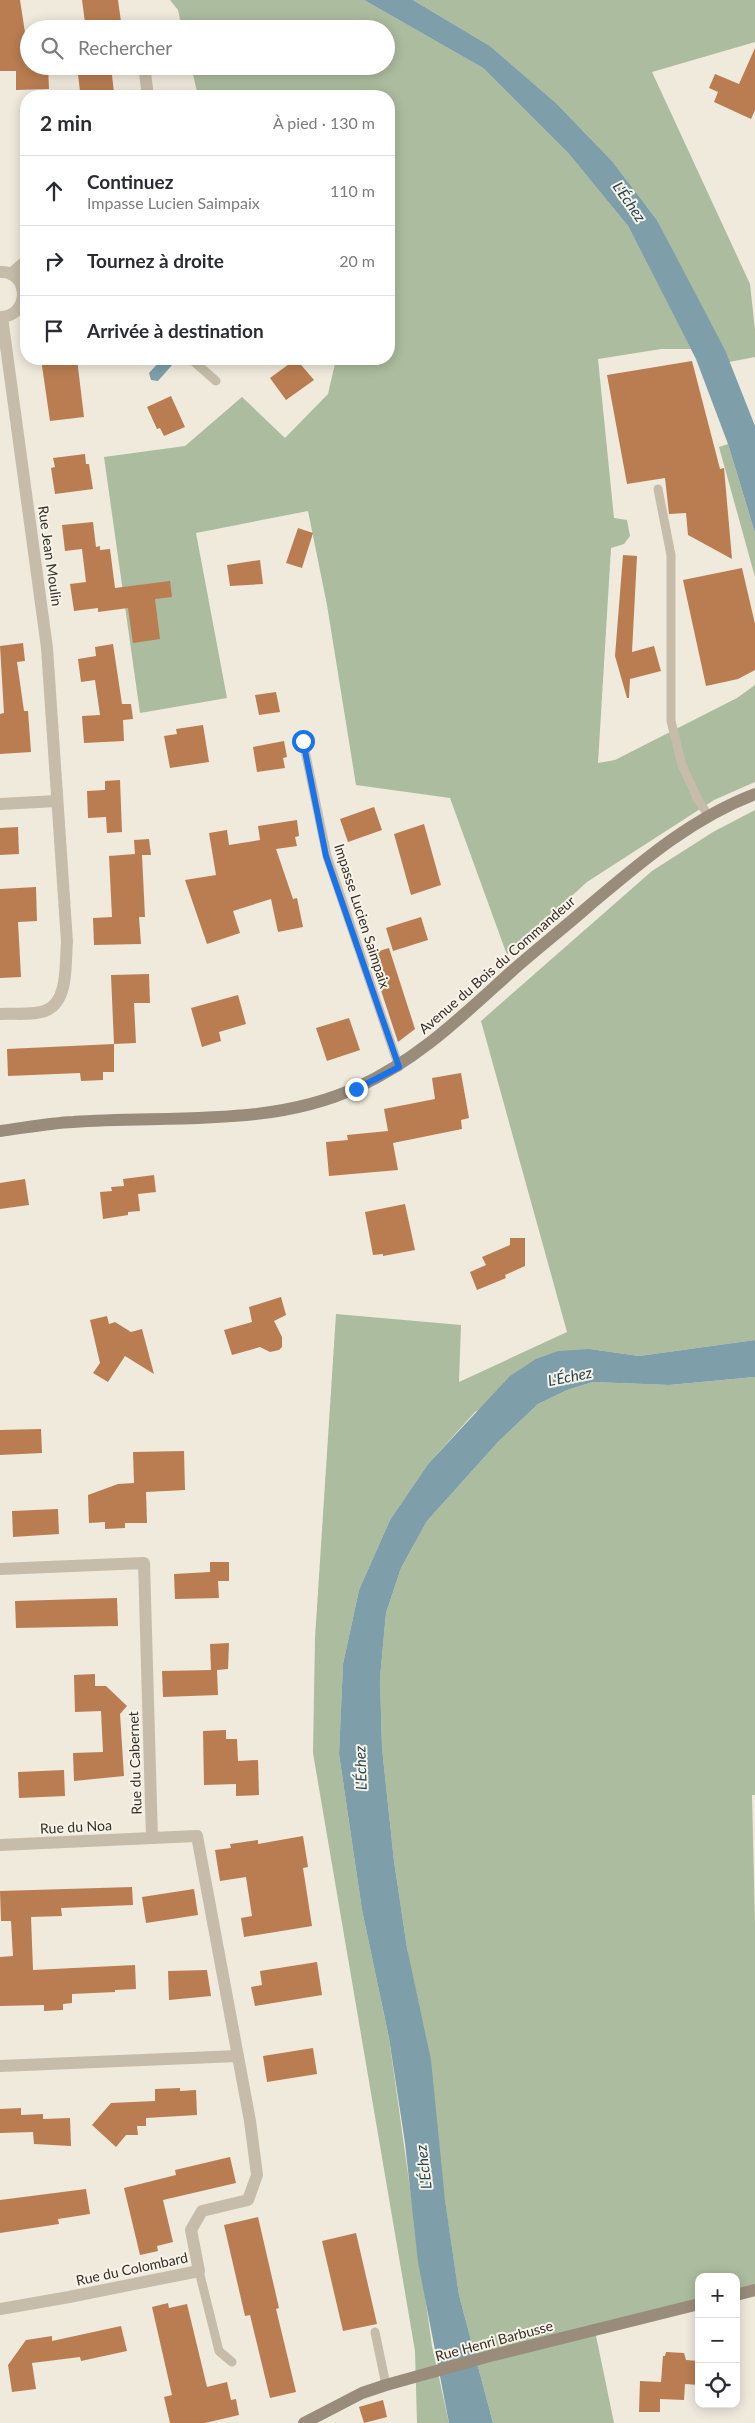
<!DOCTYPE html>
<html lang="fr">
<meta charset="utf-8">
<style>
:root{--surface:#fff;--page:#f2f2f3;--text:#2b2b33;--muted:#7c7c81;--line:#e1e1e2}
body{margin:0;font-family:Lato,sans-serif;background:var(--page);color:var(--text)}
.controls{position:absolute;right:15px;bottom:15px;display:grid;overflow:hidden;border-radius:10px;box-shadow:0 2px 12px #0003}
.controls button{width:45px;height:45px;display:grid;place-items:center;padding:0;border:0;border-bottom:1px solid var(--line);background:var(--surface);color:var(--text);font:25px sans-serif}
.stop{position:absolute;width:15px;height:15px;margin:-11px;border:4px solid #1a73e8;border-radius:50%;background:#fff}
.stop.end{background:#1a73e8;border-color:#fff;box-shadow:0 1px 5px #0008}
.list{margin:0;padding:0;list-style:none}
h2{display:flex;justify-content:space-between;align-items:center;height:65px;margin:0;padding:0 20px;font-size:21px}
h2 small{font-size:16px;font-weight:400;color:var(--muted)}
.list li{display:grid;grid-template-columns:32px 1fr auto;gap:15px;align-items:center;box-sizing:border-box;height:70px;padding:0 20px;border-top:1px solid var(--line)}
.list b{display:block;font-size:19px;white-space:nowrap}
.list p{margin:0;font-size:16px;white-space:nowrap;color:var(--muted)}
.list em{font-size:16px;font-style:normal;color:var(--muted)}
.icon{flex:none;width:28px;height:28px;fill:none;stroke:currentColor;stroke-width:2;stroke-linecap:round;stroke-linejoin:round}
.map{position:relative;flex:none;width:755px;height:2423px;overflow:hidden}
.search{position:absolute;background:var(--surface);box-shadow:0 2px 12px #0003;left:20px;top:20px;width:375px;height:55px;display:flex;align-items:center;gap:12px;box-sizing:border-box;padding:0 18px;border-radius:28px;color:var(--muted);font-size:19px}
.panel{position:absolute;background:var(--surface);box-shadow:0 2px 12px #0003;left:20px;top:90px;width:375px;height:275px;border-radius:20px}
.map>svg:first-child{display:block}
.green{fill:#acbc9e}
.water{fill:#7e9fa9}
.building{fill:#b97d51}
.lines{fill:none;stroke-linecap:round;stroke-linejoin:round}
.lane{stroke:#c6bca9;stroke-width:9}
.street{stroke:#c6bca9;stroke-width:12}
.secondary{stroke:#998c7b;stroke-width:12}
.route{stroke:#1a73e8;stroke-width:6}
.labels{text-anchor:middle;stroke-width:4;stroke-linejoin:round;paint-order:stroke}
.street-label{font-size:14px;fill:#342e28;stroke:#f7f3e8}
.water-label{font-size:15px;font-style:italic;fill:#224551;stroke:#f7f3e8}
</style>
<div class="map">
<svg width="755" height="2423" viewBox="0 0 755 2423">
<rect width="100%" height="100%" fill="#efeadc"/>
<g class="green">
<polygon points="170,0 364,0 483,68 569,154 628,226 691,349 661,349 598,359 614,518 627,520 630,536 624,544 611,548 598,763 615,760 737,698 755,685 755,782 714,800 587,882 507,955 450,798 356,785 327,605 308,511 196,533 227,698 140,713 104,457 185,446 242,397 285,438 328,394 336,359 389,359 389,96 198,96 191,66 386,66 386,29 182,29 178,10"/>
<polygon points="413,0 755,0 755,42 652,72 750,284 755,330 755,357 729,362 657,220 612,161 556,103 490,46"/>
<polygon points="728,444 755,533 755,577 719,447"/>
<polygon points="755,810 755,1340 639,1356 590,1349 475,1412 428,1464 390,1520 359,1590 343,1664 339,1754 362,1910 389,2038 432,2346 449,2423 417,2423 415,2351 313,1753 315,1638 336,1314 461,1325 459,1382 567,1332 481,1021 652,871 713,832"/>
<polygon points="755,1377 755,1795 752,1795 755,1925 755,2286 736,2290 736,2277 699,2277 699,2300 594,2326 614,2423 493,2423 459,2295 394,1861 382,1748 380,1678 386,1613 401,1568 427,1521 498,1442 538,1404 567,1390 593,1382 669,1385"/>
</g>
<g class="water">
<polygon points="364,0 413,0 490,46 556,103 612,161 657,220 725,350 755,426 755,533 728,444 696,359 628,226 569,154 483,68"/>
<polygon points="162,359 169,359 173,364 158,381 151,380 149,373"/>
<polygon points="755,1340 755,1377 669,1385 593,1382 567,1390 538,1404 498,1442 427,1521 401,1568 386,1613 380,1678 382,1748 394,1861 407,1948 431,2060 445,2200 459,2295 493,2423 449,2423 418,2262 405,2143 389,2038 362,1910 339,1754 343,1664 359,1590 390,1520 428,1464 510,1376 536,1359 558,1351 590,1349 639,1356"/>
</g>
<g class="building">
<polygon points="0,0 20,0 26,39 29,39 29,66 48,66 49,89 16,90 16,71 0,71"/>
<polygon points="82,0 118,0 122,29 96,29 95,22 85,23"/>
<polygon points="755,48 755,110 751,119 714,102 718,92 709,88 715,74 739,84"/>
<polygon points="77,66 111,66 114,93 91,96 90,90 80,91"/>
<polygon points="41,359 77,359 84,417 50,421"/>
<polygon points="296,359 314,380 286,400 270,378"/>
<polygon points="692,361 720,469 724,468 732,559 688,535 686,513 669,514 665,478 627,484 607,375"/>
<polygon points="171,396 185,427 164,436 160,428 157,429 147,407"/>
<polygon points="85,454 86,464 89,464 93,489 55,494 51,468 55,467 53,458"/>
<polygon points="93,522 96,547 100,546 100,550 110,549 115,588 170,581 172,597 155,599 160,639 133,643 128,608 98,612 98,608 74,611 70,584 86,582 82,549 65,551 62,525"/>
<polygon points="298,528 313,533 302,568 286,563"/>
<polygon points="623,555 637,556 632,652 654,646 661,671 630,679 629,698 627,698 615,656"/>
<polygon points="260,560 263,584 230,586 227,565"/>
<polygon points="742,568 755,624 755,670 738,679 706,686 683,580"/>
<polygon points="23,643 25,661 17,662 24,711 28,711 31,752 0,754 0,714 4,713 0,646"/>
<polygon points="113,644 122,704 131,704 133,719 123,720 124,741 84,743 82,716 100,715 95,680 81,682 78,659 96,656 95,647"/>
<polygon points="276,692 280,712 259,715 255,695"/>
<polygon points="203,725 209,762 170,768 164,736 177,734 176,729"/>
<polygon points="284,741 287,757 283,758 285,768 257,772 253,747"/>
<polygon points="120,780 122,832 107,833 106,817 88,818 87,791 105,790 105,781"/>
<polygon points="374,807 382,830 348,842 340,819"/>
<polygon points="297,820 299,836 295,837 297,846 276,849 293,899 297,898 303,927 278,932 271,899 233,911 240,933 207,944 185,880 216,875 209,833 227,830 229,845 260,840 258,826"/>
<polygon points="424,824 441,885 411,895 394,834"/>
<polygon points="18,827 19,854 0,855 0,828"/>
<polygon points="149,839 151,855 142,855 145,917 139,917 141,944 94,945 93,918 112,917 109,856 135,854 134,840"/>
<polygon points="36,887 37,921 18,922 21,977 0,978 0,889"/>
<polygon points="421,917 428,940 393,951 386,928"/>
<polygon points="389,948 415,1029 398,1042 369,954"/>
<polygon points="149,974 150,1003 134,1003 136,1043 114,1044 111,975"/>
<polygon points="238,995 246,1024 219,1032 221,1041 202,1047 191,1008"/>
<polygon points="349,1018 360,1050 327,1061 316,1028"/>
<polygon points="114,1044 114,1072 103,1072 103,1080 81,1081 80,1073 8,1076 7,1049"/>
<polygon points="461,1073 469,1118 461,1120 462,1129 393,1143 398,1170 329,1176 326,1142 348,1140 347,1135 388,1131 384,1109 435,1099 432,1078"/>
<polygon points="154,1175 156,1192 138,1194 140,1211 128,1212 128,1215 103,1219 100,1192 112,1191 111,1187 124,1186 123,1179"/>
<polygon points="25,1179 29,1205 0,1209 0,1183"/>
<polygon points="405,1204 415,1250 383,1256 383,1254 373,1255 365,1212"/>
<polygon points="510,1238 525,1238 525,1266 505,1275 506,1278 477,1290 470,1272 486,1265 482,1257 510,1245"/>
<polygon points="281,1297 286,1315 274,1321 282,1337 282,1347 279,1350 270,1352 260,1347 232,1355 224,1330 252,1322 249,1307"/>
<polygon points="107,1316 109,1324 115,1322 131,1332 142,1329 154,1374 125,1356 108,1382 93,1373 100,1363 90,1320"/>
<polygon points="41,1429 42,1453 0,1455 0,1430"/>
<polygon points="184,1451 185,1490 146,1492 147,1523 125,1523 125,1528 105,1529 105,1522 89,1523 88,1495 118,1484 134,1483 133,1452"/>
<polygon points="58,1509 59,1534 13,1537 12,1511"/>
<polygon points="210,1562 229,1562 229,1581 218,1581 219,1598 175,1599 174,1574 210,1572"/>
<polygon points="117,1598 118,1626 16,1628 15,1601"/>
<polygon points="229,1643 228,1669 217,1670 218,1695 163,1697 162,1671 211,1670 210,1644"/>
<polygon points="95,1674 95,1686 106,1686 127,1706 120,1714 124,1776 74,1781 73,1753 103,1752 101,1711 75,1712 74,1675"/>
<polygon points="226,1730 226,1739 237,1739 238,1761 258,1760 259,1795 236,1796 236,1784 204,1785 203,1731"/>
<polygon points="64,1770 65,1796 19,1798 18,1772"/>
<polygon points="303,1836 308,1867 303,1868 312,1926 244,1937 241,1918 252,1916 246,1877 220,1881 215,1850 231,1848 230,1844 258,1840 258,1844"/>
<polygon points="132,1887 133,1905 61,1908 62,1916 31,1917 33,1970 135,1965 136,1989 115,1990 115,1992 72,1994 72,2003 63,2004 63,2010 44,2011 44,2005 0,2006 0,1957 13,1956 11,1921 1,1921 0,1891"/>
<polygon points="194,1889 198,1915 146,1923 142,1897"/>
<polygon points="317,1962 322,1995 255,2006 251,1987 262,1985 260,1971"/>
<polygon points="207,1970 211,1996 169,2000 168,1971"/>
<polygon points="313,2048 317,2074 267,2082 263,2056"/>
<polygon points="180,2088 180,2091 196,2090 197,2115 146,2118 146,2126 137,2126 138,2135 126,2135 116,2147 92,2125 111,2103 155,2101 155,2089"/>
<polygon points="21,2108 21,2115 43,2114 43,2119 70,2118 71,2146 34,2144 33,2132 0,2133 0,2109"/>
<polygon points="230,2157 236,2183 163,2200 173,2242 157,2246 158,2251 140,2255 124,2188 176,2175 175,2170"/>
<polygon points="86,2189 90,2214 58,2219 59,2224 0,2233 0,2200"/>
<polygon points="258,2217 279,2308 276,2309 296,2392 270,2398 250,2315 245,2316 224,2225"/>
<polygon points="356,2233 377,2324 343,2331 322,2241"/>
<polygon points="168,2303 169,2308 187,2304 207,2387 227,2382 231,2400 236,2399 239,2415 205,2423 170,2423 164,2397 172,2395 152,2307"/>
<polygon points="121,2326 127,2351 81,2361 80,2357 32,2363 36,2389 12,2392 8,2365 26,2340 52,2336 52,2341"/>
<polygon points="666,2352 684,2353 686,2360 699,2361 699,2385 685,2384 684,2400 660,2399 660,2412 639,2412 640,2381 661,2382 663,2356 665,2356"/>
<polygon points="383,2400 387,2417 364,2423 359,2407"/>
</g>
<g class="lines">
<g class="lane">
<polyline points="191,359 216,381"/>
<polyline points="658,489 671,555 671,721 682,765 698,800 709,816"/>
<polyline points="303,741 327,856 399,1067"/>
<polyline points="199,2271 219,2351 232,2362"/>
<polyline points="375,2332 386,2385"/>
</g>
<g class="street">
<polyline points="144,66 148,96"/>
<path d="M0,272c29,-2 32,44 0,45"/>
<polyline points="11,274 26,261"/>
<polyline points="0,804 57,801"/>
<path d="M0,1014c14,-1 34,2 47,-4 22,-10 18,-48 20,-68l-20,-294 -45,-331"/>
<polyline points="0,1569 144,1563 152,1838 197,1836 250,2121 257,2175 248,2200 202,2211 191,2230 199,2271 69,2297 0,2309"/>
<polyline points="0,1845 152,1838"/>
<polyline points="0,2066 238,2056"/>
</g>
<g class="secondary">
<path d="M0,1131c24,-3 49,-8 73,-9 93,-7 198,6 285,-35 61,-28 104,-71 154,-116 26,-23 53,-44 79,-67 51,-43 101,-86 164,-110"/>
<polyline points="736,2295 755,2290"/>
<polyline points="304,2423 362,2393 386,2385 490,2356 699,2304"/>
</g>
</g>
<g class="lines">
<polyline class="route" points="303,741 326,856 399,1067 356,1089"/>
</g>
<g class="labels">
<g class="street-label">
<text transform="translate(50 556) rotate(82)" y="5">Rue Jean Moulin</text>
<text transform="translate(362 916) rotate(72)" y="5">Impasse Lucien Saimpaix</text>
<text transform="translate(497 965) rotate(-41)" y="5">Avenue du Bois du Commandeur</text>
<text transform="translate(135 1763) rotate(-92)" y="5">Rue du Cabernet</text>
<text transform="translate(76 1827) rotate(-3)" y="5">Rue du Noa</text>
<text transform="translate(132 2269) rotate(-12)" y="5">Rue du Colombard</text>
<text transform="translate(494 2341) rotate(-15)" y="5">Rue Henri Barbusse</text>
</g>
<g class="water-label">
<text transform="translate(629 202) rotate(55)" y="5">L'Échez</text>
<text transform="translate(570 1377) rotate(-11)" y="5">L'Échez</text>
<text transform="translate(361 1768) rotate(-92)" y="5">L'Échez</text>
<text transform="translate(424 2167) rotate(-97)" y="5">L'Échez</text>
</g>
</g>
</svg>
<div class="controls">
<button>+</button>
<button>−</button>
<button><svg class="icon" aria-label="locate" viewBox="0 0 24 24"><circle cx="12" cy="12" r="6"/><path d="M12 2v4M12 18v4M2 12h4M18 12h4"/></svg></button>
</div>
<div class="stop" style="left:303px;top:741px"></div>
<div class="stop end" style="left:356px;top:1089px"></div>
<div class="search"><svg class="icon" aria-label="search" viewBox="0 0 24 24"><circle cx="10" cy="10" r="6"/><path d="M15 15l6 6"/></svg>Rechercher</div>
<section class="panel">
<h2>2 min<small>À pied · 130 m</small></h2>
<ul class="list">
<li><svg class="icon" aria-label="ahead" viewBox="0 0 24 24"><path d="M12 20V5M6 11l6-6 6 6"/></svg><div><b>Continuez</b><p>Impasse Lucien Saimpaix</p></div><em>110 m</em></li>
<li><svg class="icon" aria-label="right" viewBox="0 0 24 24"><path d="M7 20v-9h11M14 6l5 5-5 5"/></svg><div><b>Tournez à droite</b></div><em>20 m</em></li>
<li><svg class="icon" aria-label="arrive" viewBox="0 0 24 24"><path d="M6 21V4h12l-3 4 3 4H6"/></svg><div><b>Arrivée à destination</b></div></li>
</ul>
</section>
</div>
